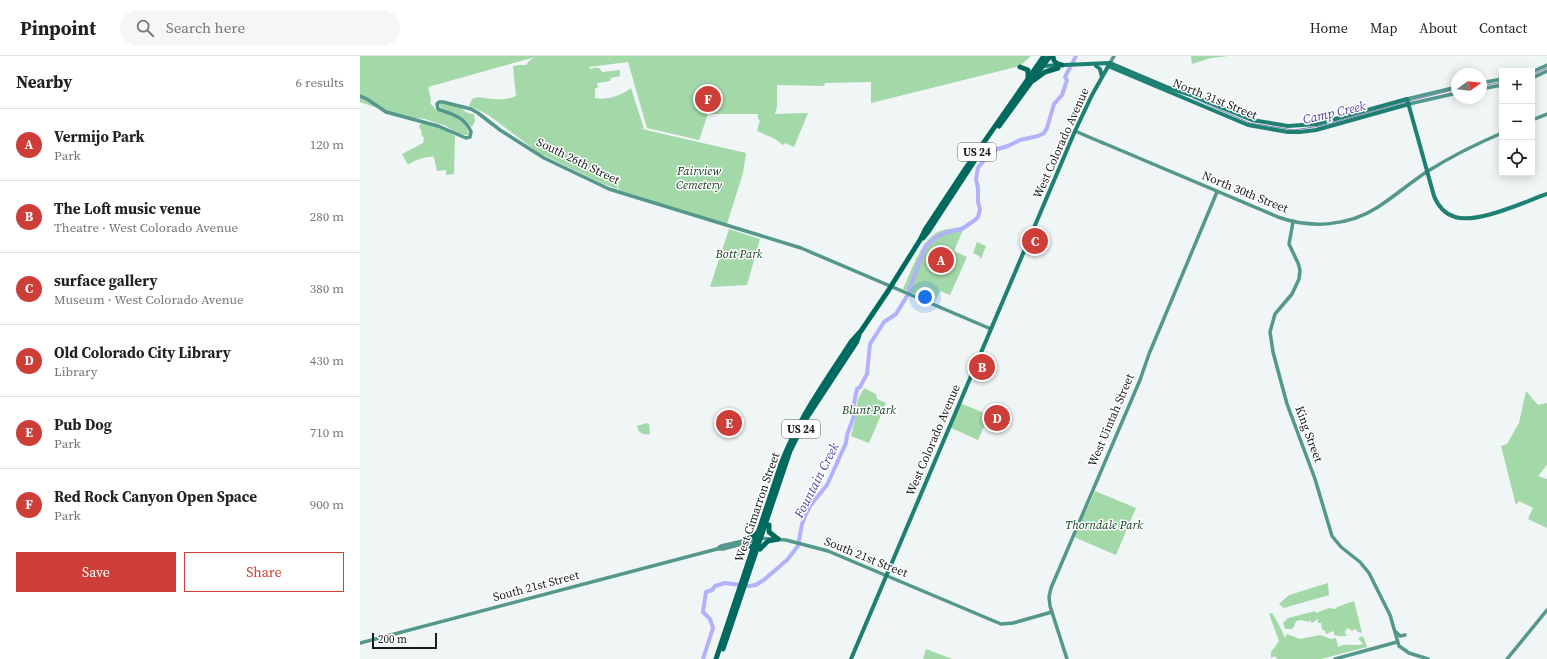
<!DOCTYPE html>
<meta charset="utf-8">
<style>
:root{--surface:#fff;--page:#f6f6f6;--text:#222;--muted:#767676;--line:#e0e0e0;--accent:#cc3e37}
body{margin:0;font-family:"Source Serif 4",serif;background:var(--page);color:var(--text)}
.controls{position:absolute;right:12px;top:12px;display:grid;overflow:hidden;border-radius:0px;box-shadow:0 2px 10px #0003}
.controls button{width:36px;height:36px;display:grid;place-items:center;padding:0;border:0;border-bottom:1px solid var(--line);background:var(--surface);color:var(--text);font:20px sans-serif}
.compass{position:absolute;left:1091px;top:12px;width:36px;height:36px;border-radius:50%;background:var(--surface);box-shadow:0 2px 10px #0003;rotate:75deg}
.scale{position:absolute;left:12px;bottom:10px;width:65px;box-sizing:border-box;padding-left:4px;border:2px solid #1a1b1c;border-top:0;font-size:11px;line-height:14px;white-space:nowrap;color:#1a1b1c;-webkit-text-stroke:3px #fff;paint-order:stroke}
.you{position:absolute;left:565px;top:241px;width:14px;height:14px;margin:-10px;border:3px solid #fff;border-radius:50%;background:#1a73e8;box-shadow:0 0 0 6px #1a73e833}
.badge{display:grid;place-items:center;width:26px;height:26px;border-radius:50%;background:var(--accent);color:#fff;font-size:13px;font-weight:700}
.pin{position:absolute;translate:-50% -50%;border:2px solid #fff;box-shadow:0 1px 4px #0006}
.list{margin:0;padding:0;list-style:none}
h2{display:flex;justify-content:space-between;align-items:center;height:52px;margin:0;padding:0 16px;font-size:17px}
h2 small{font-size:13px;font-weight:400;color:var(--muted)}
.list li{display:grid;grid-template-columns:26px 1fr auto;gap:12px;align-items:center;box-sizing:border-box;height:72px;padding:0 16px;border-top:1px solid var(--line)}
.list b{display:block;font-size:15px;white-space:nowrap}
.list p{margin:0;font-size:13px;white-space:nowrap;color:var(--muted)}
.list em{font-size:13px;font-style:normal;color:var(--muted)}
.actions{display:flex;gap:8px;padding:12px 16px}
.actions a{flex:1;padding:9px 0;border:1px solid var(--accent);border-radius:0px;text-align:center;font-size:14px;color:var(--accent)}
.actions .main{background:var(--accent);color:#fff}
.icon{flex:none;width:22px;height:22px;fill:none;stroke:currentColor;stroke-width:2;stroke-linecap:round;stroke-linejoin:round}
.map{position:relative;flex:none;width:1187px;height:603px;overflow:hidden}
header{display:flex;align-items:center;gap:24px;box-sizing:border-box;height:56px;padding:0 20px;background:var(--surface);border-bottom:1px solid var(--line)}
header strong{font-size:19px}
nav{display:flex;gap:22px;margin-inline-start:auto;font-size:14px}
.search{width:280px;height:36px;background:var(--page);display:flex;align-items:center;gap:10px;box-sizing:border-box;padding:0 14px;border-radius:22px;color:var(--muted);font-size:15px}
main{display:flex}
aside{flex:1;background:var(--surface)}
.map>svg:first-child{display:block}
.green{fill:#a3d8a9}
.lines{fill:none;stroke-linecap:round;stroke-linejoin:round}
.stream{stroke:#8484b8;stroke-width:1}
.river{stroke:#b2b1fb;stroke-width:4}
.secondary{stroke:#54978b;stroke-width:3.5}
.primary{stroke:#1e8073;stroke-width:4}
.highway{stroke:#016a5e;stroke-width:5}
.labels{text-anchor:middle;stroke-width:3;stroke-linejoin:round;paint-order:stroke}
.shield{fill:#fff;stroke:#5f5f60;stroke-width:1}
.shield-label{font-size:11px;font-weight:bold;fill:#1a1b1c}
.street-label{font-size:12px;fill:#1a1b1c;stroke:#fff}
.park-label{font-size:12px;font-style:italic;fill:#11401b;stroke:#fff}
.water-label{font-size:13px;font-style:italic;fill:#4e459b;stroke:#fff}
</style>
<header>
<strong>Pinpoint</strong>
<div class="search"><svg class="icon" aria-label="search" viewBox="0 0 24 24"><circle cx="10" cy="10" r="6"/><path d="M15 15l6 6"/></svg>Search here</div>
<nav><a>Home</a><a>Map</a><a>About</a><a>Contact</a></nav>
</header>
<main>
<aside>
<h2>Nearby<small>6 results</small></h2>
<ul class="list">
<li><span class="badge">A</span><div><b>Vermijo Park</b><p>Park</p></div><em>120 m</em></li>
<li><span class="badge">B</span><div><b>The Loft music venue</b><p>Theatre · West Colorado Avenue</p></div><em>280 m</em></li>
<li><span class="badge">C</span><div><b>surface gallery</b><p>Museum · West Colorado Avenue</p></div><em>380 m</em></li>
<li><span class="badge">D</span><div><b>Old Colorado City Library</b><p>Library</p></div><em>430 m</em></li>
<li><span class="badge">E</span><div><b>Pub Dog</b><p>Park</p></div><em>710 m</em></li>
<li><span class="badge">F</span><div><b>Red Rock Canyon Open Space</b><p>Park</p></div><em>900 m</em></li>
</ul>
<div class="actions"><a class="main">Save</a><a>Share</a></div>
</aside>
<div class="map">
<svg width="1187" height="603" viewBox="0 0 1187 603">
<rect width="100%" height="100%" fill="#f0f5f6"/>
<g class="green">
<path d="M0,0h671l-11,10 -149,37v-21l-46,1 -1,3 -47,-1v22l-2,7 33,-1 -14,34 -9,-4 -2,2 -8,-6 -18,-8 3,-11 -2,-1v-5h-50l-9,26 -52,-12 -19,-66 -39,5 1,2c5,-1 9,-3 12,3l18,-2v6l-9,2 -1,3 -13,2 1,5h-3v10c9,3 29,-3 36,-10l13,41 -11,-2 113,26 -3,20 -16,51 -108,-34 -1,-5 -1,4 -16,-6 -62,-30 -52,-39 -18,-8 3,-7c7,-4 14,0 22,0 8,1 15,0 22,-3l-3,-30 6,-1h7l4,-5 5,-3 -107,30 3,12 -1,4 6,7 16,5 13,9 4,10 -2,1 -8,-1 -13,-8 -21,-7 -21,-2 -44,-15z"/>
<polygon points="831,0 868,0 851,2 832,8"/>
<path d="M79,47l22,4c3,5 8,7 13,7l1,7 -3,6c-14,-15 -15,-12 -32,-20z"/>
<path d="M61,67l23,6 11,7 -1,38 -8,1v-5l-9,1 -3,-14c-7,-1 -20,3 -26,8l-6,-11 21,-11 1,-5 -3,-4 1,-2 -3,-5z"/>
<path d="M605,169l-11,26 13,6 -17,38 -10,-4 -5,11 -32,-13c8,-17 18,-49 35,-57 9,-4 19,-3 27,-7z"/>
<polygon points="369,173 400,183 387,229 350,231"/>
<polygon points="617,186 626,190 621,203 619,200 613,197"/>
<polygon points="504,332 516,338 517,343 526,347 509,387 491,380 496,359 497,345"/>
<polygon points="1166,335 1178,349 1187,347 1187,409 1178,420 1187,423 1187,472 1168,463 1173,452 1159,445 1156,449 1141,390 1147,388 1159,367"/>
<polygon points="600,347 629,359 618,384 589,371"/>
<path d="M287,367l2,1 1,10c-7,1 -12,-1 -13,-8z"/>
<polygon points="735,435 776,452 756,499 716,482 715,480"/>
<polygon points="968,527 969,539 924,552 919,548 929,539"/>
<path d="M994,545l8,32 -4,-1 -3,-3 -3,2 -4,-3 -3,3v3l3,1c-6,2 -9,1 -14,0v-4l-8,3 -1,-3 -3,-2 -1,-6h-3v-4l-6,4 -2,-3 -1,2 -8,-2 -5,1 -2,6 -2,2h-7l-2,-6 5,-5 27,-7 1,2 13,-5 7,1 1,-2z"/>
<path d="M912,557c5,8 9,15 13,25l2,-4 13,5 20,-4 11,4 5,-1 2,9c8,-5 16,0 25,-3l-5,-6 5,-2 4,11 -46,12h-44l-2,-3 -4,2v-6l8,-11 -10,-27z"/>
<polygon points="566,593 592,603 563,603"/>
</g>
<g class="lines">
<g class="stream">
<polyline points="1172,19 1187,12"/>
<polyline points="1121,30 1142,26"/>
<polyline points="833,42 890,67 934,74 960,70 1046,46"/>
<polyline points="1049,45 1097,33"/>
</g>
<polyline class="river" points="343,603 353,572 350,563 343,556 346,536 352,534 355,530 365,527 389,530 396,529 405,523 427,504 438,490 442,468 446,458 450,450 467,429 486,387 487,379 494,360 493,352 497,333 500,331 507,318 510,288 524,266 536,258 547,240 565,191 575,182 587,176 602,173 615,164 618,161 620,153 618,146 618,132 616,123 618,112 631,95 648,90 660,84 678,80 684,77 687,72 694,48 702,39 707,24 705,21 716,0"/>
<g class="secondary">
<polyline points="750,7 754,0"/>
<polyline points="1172,16 1187,9"/>
<polyline points="1172,22 1187,15"/>
<polyline points="1121,27 1142,23"/>
<polyline points="1121,33 1142,29"/>
<path d="M0,40l7,3 19,13 52,14 28,12 4,-1 1,-5c-6,-15 -19,-18 -33,-23l-1,-5 2,-2h4l28,7 7,4 22,17 44,28 65,31 192,59 190,81"/>
<polyline points="1047,43 1097,31"/>
<polyline points="1049,48 1097,37"/>
<polyline points="1172,64 1187,58"/>
<polyline points="715,75 743,87"/>
<path d="M741,86l177,75c33,12 71,9 100,-10 17,-11 33,-25 50,-36 24,-15 48,-27 74,-38"/>
<polyline points="933,166 929,188 938,207 940,214 939,223 932,238 915,258 910,276 913,296 927,348 955,423 972,480 981,491 1000,506 1009,517 1030,559 1039,590 1049,597 1068,603"/>
<polyline points="399,482 426,484 468,495 641,568 653,567 692,556"/>
<polyline points="357,493 361,490 387,484"/>
<polyline points="1036,576 1040,580 1045,579"/>
<polyline points="0,587 357,493 363,493 397,484"/>
<polyline points="707,603 690,550 689,541 691,532 780,324 789,298 857,136"/>
<polyline points="975,603 1037,586"/>
<polyline points="1147,603 1187,554"/>
</g>
<g class="primary">
<path d="M681,10l69,-3 59,25 22,7 61,25 36,6 29,-2 90,-25 27,97c4,10 11,18 21,21 23,7 69,-15 92,-23"/>
<polyline points="736,10 740,13 742,21"/>
<polyline points="748,10 888,69 928,76 940,76 956,74 1049,48"/>
<polyline points="491,603 715,75 732,39 750,7"/>
</g>
<g class="highway">
<path d="M693,0c0,6 3,8 9,9"/>
<polyline points="660,11 668,14 668,22"/>
<polyline points="674,24 685,16 698,12"/>
<polyline points="639,70 690,0"/>
<polyline points="563,182 568,176 617,101"/>
<polyline points="409,469 409,476 418,483"/>
<polyline points="385,484 394,480 398,476"/>
<polyline points="385,488 392,491 393,495"/>
<polyline points="400,493 408,485 418,483"/>
<polyline points="363,593 430,395 446,363 496,287 499,279"/>
<path d="M356,603l65,-195c17,-45 45,-83 70,-122l10,-11 27,-40 32,-51 5,-10 41,-62 78,-112"/>
</g>
</g>
<g class="labels">
<g class="shield">
<rect x="598" y="87" width="38" height="18" rx="3"/>
<rect x="422" y="364" width="38" height="18" rx="3"/>
</g>
<g class="shield-label">
<text x="617" y="100">US 24</text>
<text x="441" y="377">US 24</text>
</g>
<g class="street-label">
<text transform="translate(855 43) rotate(22)" y="4">North 31st Street</text>
<text transform="translate(701 87) rotate(-66)" y="4">West Colorado Avenue</text>
<text transform="translate(218 105) rotate(26)" y="4">South 26th Street</text>
<text transform="translate(885 136) rotate(22)" y="4">North 30th Street</text>
<text transform="translate(751 364) rotate(-67)" y="4">West Uintah Street</text>
<text transform="translate(949 378) rotate(70)" y="4">King Street</text>
<text transform="translate(573 384) rotate(-67)" y="4">West Colorado Avenue</text>
<text transform="translate(397 451) rotate(-71)" y="4">West Cimarron Street</text>
<text transform="translate(506 501) rotate(22)" y="4">South 21st Street</text>
<text transform="translate(176 530) rotate(-15)" y="4">South 21st Street</text>
</g>
<g class="park-label">
<text x="339" y="119">Fairview<tspan x="339" dy="14">Cemetery</tspan></text>
<text x="379" y="202">Bott Park</text>
<text x="509" y="358">Blunt Park</text>
<text x="744" y="473">Thorndale Park</text>
</g>
<g class="water-label">
<text transform="translate(974 56) rotate(-13)" y="5">Camp Creek</text>
<text transform="translate(456 424) rotate(-63)" y="5">Fountain Creek</text>
</g>
</g>
</svg>
<div class="controls">
<button>+</button>
<button>−</button>
<button><svg class="icon" aria-label="locate" viewBox="0 0 24 24"><circle cx="12" cy="12" r="6"/><path d="M12 2v4M12 18v4M2 12h4M18 12h4"/></svg></button>
</div>
<svg class="compass" viewBox="-18 -18 36 36"><path d="M0-13l5 13h-10z" fill="#e53935"/><path d="M0 13l5-13h-10z" fill="#767676"/></svg>
<div class="scale">200 m</div>
<div class="you"></div>
<div class="pin badge" style="left:581px;top:204px">A</div>
<div class="pin badge" style="left:622px;top:311px">B</div>
<div class="pin badge" style="left:675px;top:185px">C</div>
<div class="pin badge" style="left:637px;top:362px">D</div>
<div class="pin badge" style="left:369px;top:367px">E</div>
<div class="pin badge" style="left:348px;top:43px">F</div>
</div>
</main>
